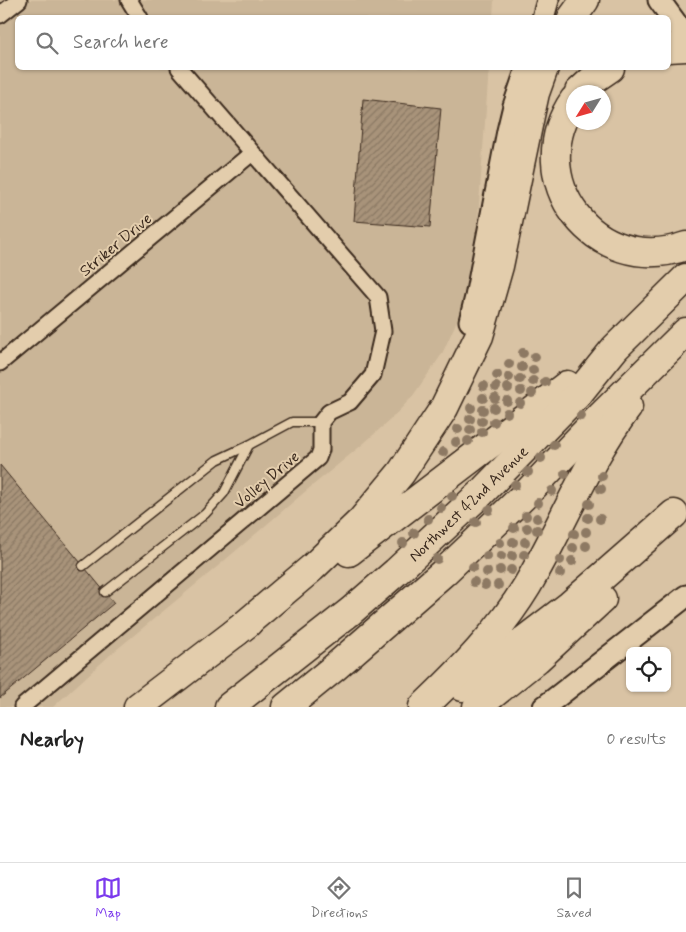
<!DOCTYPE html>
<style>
:root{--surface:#fff;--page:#f2f2f2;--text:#222;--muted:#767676;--line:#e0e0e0;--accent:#7c3aed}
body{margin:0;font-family:Mynerve,sans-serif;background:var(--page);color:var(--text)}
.controls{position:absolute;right:15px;bottom:15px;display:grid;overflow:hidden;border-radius:8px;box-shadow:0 1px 4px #0004}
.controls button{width:45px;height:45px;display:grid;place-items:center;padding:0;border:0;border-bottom:1px solid var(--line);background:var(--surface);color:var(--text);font:25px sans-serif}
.compass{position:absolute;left:566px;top:85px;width:45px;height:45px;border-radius:50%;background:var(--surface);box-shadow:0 1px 4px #0004;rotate:233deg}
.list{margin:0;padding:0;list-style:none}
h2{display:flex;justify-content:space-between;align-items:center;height:65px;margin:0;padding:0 20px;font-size:21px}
h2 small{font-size:16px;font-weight:400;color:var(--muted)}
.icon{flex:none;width:28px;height:28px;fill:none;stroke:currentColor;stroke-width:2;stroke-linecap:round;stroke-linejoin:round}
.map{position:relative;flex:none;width:686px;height:707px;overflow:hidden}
.search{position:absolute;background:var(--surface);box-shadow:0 1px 4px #0004;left:15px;right:15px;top:15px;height:55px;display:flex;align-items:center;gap:12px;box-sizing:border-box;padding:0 18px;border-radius:8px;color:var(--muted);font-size:19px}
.sheet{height:155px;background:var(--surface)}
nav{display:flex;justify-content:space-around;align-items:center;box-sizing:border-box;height:70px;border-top:1px solid var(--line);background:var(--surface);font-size:14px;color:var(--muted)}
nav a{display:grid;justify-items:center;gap:2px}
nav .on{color:var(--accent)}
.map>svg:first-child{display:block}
.built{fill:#cab597}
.building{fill:url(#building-hatch);stroke:#3b2a1e}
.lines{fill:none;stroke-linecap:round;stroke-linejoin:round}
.lane-casing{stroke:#3b2a1e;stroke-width:11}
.street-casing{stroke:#3b2a1e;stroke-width:19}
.secondary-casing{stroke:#3b2a1e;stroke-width:25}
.highway-casing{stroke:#3b2a1e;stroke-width:31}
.lane{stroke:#e3cdac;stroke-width:8}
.street{stroke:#e3cdac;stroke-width:15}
.secondary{stroke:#e3cdac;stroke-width:21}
.highway{stroke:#e3cdac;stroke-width:28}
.tree{fill:#8d7963}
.labels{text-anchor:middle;stroke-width:4;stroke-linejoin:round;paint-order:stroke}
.street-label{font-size:16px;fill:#3b2a1e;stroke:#e3cdac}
</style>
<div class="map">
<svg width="686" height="707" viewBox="0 0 686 707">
<defs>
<pattern id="building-hatch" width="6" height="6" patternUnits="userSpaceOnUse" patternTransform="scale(1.25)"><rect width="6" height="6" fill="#a8937a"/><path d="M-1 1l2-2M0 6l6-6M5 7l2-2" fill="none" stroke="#8a7863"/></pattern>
</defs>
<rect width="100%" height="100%" fill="#d9c3a4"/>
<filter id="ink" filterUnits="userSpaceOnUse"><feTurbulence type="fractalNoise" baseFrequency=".02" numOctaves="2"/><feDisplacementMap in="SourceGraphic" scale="10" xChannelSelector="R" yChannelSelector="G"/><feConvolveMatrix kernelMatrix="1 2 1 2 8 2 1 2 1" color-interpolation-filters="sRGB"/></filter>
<g filter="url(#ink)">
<polygon class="built" points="0,0 494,0 493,18 18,18 18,68 489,68 475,258 466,295 455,325 442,354 412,397 391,419 363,444 307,490 218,566 110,655 53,707 0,707"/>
<g class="building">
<polygon points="363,99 441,108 430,227 354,221"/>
<polygon points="0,465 114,603 0,698"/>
</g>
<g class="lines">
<defs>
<g id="lane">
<polyline points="83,566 217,460 249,445"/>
<polyline points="105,592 205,514 224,493 249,445 292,422 321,422"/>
</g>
<g id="street">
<polyline points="129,0 140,18"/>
<polyline points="0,15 19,0"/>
<polyline points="0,363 252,153"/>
<polyline points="22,707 318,458 321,450 321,422 329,412 350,402 373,375 383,331 378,297 179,68"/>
</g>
<g id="secondary">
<polyline points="659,0 686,37"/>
<polyline points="543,18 548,0"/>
<polyline points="470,321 476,297 508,131 514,106 527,68"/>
<polyline points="544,707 686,596"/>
</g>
<g id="highway">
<polyline points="572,18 585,0"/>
<polyline points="668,48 686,47"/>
<polyline points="579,92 591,81 610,68"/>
<path d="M574,100c-54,79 21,178 112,146"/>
<polyline points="349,552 567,385"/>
<polyline points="235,633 312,568 362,520 401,473 444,408 479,336 499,266 531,111 535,93 544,68"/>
<polyline points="463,687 570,605 674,514"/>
<polyline points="138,707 248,623"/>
<polyline points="229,707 351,611 396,572 481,493 578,394 615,348 686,278"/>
<polyline points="286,707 334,668 443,573 528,492 602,415 686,332"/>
<path d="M423,707c39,-37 76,-75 104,-121 35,-59 59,-124 101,-179"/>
<polyline points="477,707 537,659 602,599"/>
</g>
</defs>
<use href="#lane" class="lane-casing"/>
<use href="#street" class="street-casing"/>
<use href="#secondary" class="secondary-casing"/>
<use href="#highway" class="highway-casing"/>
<use href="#lane" class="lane"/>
<use href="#street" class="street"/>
<use href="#secondary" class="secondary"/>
<use href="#highway" class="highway"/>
</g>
<g class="tree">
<circle cx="523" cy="353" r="5"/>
<circle cx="535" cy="357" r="5"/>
<circle cx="509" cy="364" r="5"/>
<circle cx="522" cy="367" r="5"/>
<circle cx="533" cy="370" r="5"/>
<circle cx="497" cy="375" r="5"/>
<circle cx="509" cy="377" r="5"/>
<circle cx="520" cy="379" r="5"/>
<circle cx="533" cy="381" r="5"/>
<circle cx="545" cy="382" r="5"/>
<circle cx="484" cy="386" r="5"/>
<circle cx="496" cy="387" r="5"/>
<circle cx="508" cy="388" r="5"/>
<circle cx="521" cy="391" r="5"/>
<circle cx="532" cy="393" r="5"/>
<circle cx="483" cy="398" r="5"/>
<circle cx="495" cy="398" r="5"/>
<circle cx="507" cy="401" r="5"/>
<circle cx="520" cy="403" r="5"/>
<circle cx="471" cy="408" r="5"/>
<circle cx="494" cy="408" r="5"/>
<circle cx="483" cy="410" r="5"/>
<circle cx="507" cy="413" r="5"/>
<circle cx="581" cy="416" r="5"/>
<circle cx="470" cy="419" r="5"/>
<circle cx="482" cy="421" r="5"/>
<circle cx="494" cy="422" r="5"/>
<circle cx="458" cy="429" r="5"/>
<circle cx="470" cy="430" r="5"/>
<circle cx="482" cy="432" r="5"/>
<circle cx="468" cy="441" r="5"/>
<circle cx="456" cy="442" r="5"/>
<circle cx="554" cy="445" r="5"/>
<circle cx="443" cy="452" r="5"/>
<circle cx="541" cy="458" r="5"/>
<circle cx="528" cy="472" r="5"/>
<circle cx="565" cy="474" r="5"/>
<circle cx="602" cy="476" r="5"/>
<circle cx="515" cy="485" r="5"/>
<circle cx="601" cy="489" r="5"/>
<circle cx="552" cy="491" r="5"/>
<circle cx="452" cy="496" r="5"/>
<circle cx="538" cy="503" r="5"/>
<circle cx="589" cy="504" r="5"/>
<circle cx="441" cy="508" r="5"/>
<circle cx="489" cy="510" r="5"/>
<circle cx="526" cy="516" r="5"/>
<circle cx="537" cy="518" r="5"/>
<circle cx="588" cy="518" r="5"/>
<circle cx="428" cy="519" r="5"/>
<circle cx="600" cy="519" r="5"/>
<circle cx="476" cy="522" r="5"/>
<circle cx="514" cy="528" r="5"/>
<circle cx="527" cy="528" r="5"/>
<circle cx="537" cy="530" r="5"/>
<circle cx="586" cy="532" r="5"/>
<circle cx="414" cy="533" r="5"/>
<circle cx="574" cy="534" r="5"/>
<circle cx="513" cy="542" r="5"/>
<circle cx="525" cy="542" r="5"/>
<circle cx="403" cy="543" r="5"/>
<circle cx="500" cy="543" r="5"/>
<circle cx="586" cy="546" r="5"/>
<circle cx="573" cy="548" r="5"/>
<circle cx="524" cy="555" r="5"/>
<circle cx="487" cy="556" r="5"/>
<circle cx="501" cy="556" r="5"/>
<circle cx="512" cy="556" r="5"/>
<circle cx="437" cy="559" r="5"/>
<circle cx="560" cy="560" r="5"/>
<circle cx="572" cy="561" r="5"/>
<circle cx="473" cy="567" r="5"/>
<circle cx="500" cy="570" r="5"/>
<circle cx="511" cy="570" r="5"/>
<circle cx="487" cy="572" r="5"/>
<circle cx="560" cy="573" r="5"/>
<circle cx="474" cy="582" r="5"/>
<circle cx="485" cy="585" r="5"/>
<circle cx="498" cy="585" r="5"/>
</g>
</g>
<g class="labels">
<g class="street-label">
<text transform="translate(115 244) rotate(-40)" y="6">Striker Drive</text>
<text transform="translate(266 479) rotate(-40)" y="6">Volley Drive</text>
<text transform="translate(468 503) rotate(-44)" y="6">Northwest 42nd Avenue</text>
</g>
</g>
</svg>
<div class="controls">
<button><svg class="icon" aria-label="locate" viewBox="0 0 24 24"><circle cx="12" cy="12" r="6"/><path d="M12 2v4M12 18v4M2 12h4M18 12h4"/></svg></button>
</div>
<svg class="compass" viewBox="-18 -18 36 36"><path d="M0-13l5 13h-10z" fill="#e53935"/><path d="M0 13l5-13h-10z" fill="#767676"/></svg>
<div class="search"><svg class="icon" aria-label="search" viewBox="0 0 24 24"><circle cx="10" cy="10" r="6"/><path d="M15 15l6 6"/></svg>Search here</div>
</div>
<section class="sheet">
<h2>Nearby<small>0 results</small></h2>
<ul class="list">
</ul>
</section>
<nav>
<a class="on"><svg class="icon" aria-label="map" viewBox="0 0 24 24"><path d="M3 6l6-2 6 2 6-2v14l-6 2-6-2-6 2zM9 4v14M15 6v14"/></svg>Map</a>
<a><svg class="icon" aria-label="directions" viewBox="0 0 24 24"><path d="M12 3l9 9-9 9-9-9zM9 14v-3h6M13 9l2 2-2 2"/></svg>Directions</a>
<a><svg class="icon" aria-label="saved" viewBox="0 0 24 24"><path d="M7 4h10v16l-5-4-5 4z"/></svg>Saved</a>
</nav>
